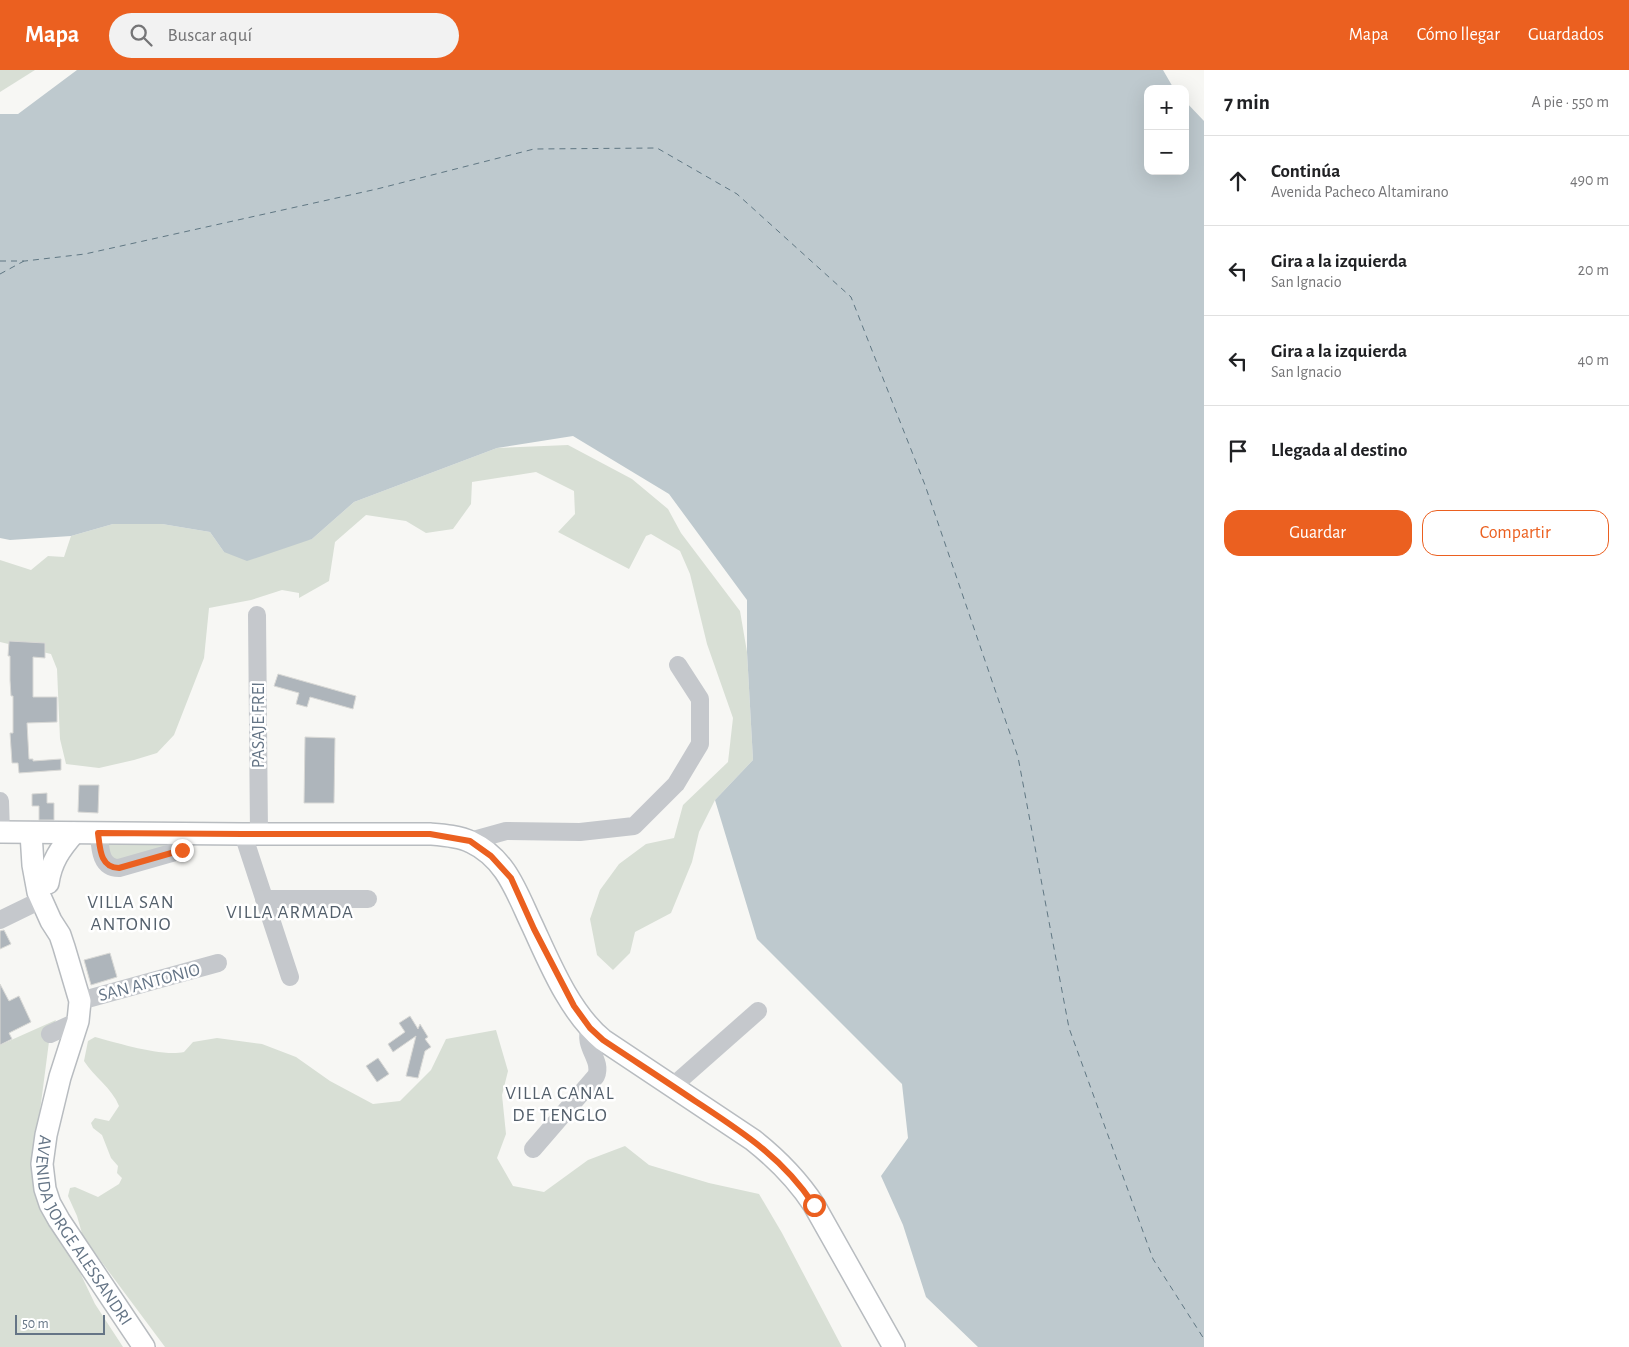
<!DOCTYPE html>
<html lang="es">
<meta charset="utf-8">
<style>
:root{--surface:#fff;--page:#f2f2f2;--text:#202124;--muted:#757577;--line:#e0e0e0;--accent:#eb6020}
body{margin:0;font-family:"Alegreya Sans",sans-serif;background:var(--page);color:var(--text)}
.controls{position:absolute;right:15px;top:15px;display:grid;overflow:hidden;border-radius:10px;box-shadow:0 5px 20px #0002}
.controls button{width:45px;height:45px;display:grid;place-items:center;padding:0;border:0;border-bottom:1px solid var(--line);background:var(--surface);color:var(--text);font:25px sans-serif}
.scale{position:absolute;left:15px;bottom:12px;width:90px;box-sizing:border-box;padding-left:5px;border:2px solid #657586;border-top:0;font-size:14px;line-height:18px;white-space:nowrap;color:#657586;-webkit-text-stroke:4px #fff;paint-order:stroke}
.stop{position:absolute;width:15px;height:15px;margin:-11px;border:4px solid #eb6020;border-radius:50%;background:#fff}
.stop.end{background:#eb6020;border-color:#fff;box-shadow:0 1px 5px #0008}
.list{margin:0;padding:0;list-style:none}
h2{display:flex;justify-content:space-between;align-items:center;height:65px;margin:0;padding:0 20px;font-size:21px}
h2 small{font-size:16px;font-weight:400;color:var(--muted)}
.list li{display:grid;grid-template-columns:32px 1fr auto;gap:15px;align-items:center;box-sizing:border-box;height:90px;padding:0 20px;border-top:1px solid var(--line)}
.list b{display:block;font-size:19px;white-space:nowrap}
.list p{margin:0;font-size:16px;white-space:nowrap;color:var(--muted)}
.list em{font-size:16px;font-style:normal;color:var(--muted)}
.actions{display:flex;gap:10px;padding:15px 20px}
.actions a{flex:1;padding:11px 0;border:1px solid var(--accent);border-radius:15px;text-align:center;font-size:18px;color:var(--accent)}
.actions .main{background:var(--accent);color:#fff}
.icon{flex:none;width:28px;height:28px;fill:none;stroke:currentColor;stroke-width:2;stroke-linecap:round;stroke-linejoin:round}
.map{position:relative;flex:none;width:1204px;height:1277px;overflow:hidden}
header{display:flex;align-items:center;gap:30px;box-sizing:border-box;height:70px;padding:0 25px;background:var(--accent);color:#fff}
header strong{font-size:24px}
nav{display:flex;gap:28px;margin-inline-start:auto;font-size:18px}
.search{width:350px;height:45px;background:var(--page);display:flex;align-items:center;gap:12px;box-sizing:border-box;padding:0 18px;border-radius:28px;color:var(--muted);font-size:19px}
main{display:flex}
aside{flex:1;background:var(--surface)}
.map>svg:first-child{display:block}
.green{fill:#d8dfd5}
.water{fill:#bec9ce}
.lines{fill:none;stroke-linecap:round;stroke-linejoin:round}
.ferry{stroke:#607783;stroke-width:1;stroke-dasharray:6 5;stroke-linecap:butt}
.building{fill:#aeb5bb;stroke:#d9d9d6}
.major-casing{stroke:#b8bcc0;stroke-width:24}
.minor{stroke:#c5c8cc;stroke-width:18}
.major{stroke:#fff;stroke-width:21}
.route{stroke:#eb6020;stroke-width:6}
.labels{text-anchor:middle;stroke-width:5;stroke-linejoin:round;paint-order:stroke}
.street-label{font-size:18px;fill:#657586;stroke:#fff}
.neighbourhood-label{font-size:19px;letter-spacing:1px;fill:#535f6b;stroke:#fff}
</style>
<header>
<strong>Mapa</strong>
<div class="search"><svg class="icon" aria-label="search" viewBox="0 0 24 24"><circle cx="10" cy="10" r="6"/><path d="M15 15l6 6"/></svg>Buscar aquí</div>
<nav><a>Mapa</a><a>Cómo llegar</a><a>Guardados</a></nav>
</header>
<main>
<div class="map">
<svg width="1204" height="1277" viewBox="0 0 1204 1277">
<rect width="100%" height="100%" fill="#f7f7f4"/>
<g class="green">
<polygon points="0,0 35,0 0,22"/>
<polygon points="568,375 632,409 668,439 681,463 740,541 747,582 753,690 715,730 699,762 692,792 671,843 635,862 630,883 613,900 597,885 590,849 600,820 619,794 646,774 674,768 683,735 728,692 733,648 707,574 690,504 680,481 651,464 646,466 629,499 558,462 575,444 574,421 536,402 472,412 471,434 453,459 426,463 406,451 366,445 335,472 329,511 299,528 299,523 282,520 251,530 209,538 204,588 174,665 157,683 134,690 99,698 66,694 60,669 57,599 51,584 0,572 0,490 31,500 48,486 64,487 71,466 113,454 162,454 210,462 224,482 312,469 354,432 497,378"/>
<polygon points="104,773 181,774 116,795"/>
<polygon points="56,950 50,964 32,1102 95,1234 123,1277 0,1277 0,975"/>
<path d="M496,960l12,41 -6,24 4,39 -9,24 16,28 31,6 44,-32 37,-14 24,19 60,18 50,11 23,39 60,114h-677l-82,-110 -6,-21 -9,-20 2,-8 5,-1 23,10 21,-13 3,-6 -5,-5 1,-7 -7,-8 -9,-23 -9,-7 -2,-5 4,-5 14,3 10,-15c-7,-18 -25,-29 -35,-45l4,-20 7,-4c23,6 67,20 89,15l9,-10 24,-4 45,6 34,13 34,24 43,23 27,-3 31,-31 15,-31z"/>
</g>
<polygon class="water" points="77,0 1163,0 1174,19 1148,19 1148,101 1185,101 1185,31 1204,51 1204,1277 978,1277 926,1227 903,1155 881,1106 908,1068 902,1014 757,869 715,730 753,690 747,582 747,530 669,424 573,366 497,378 354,432 312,469 247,491 224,482 210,462 162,454 113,454 71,466 10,470 0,468 0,44 18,44"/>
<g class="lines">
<g class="ferry">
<polyline points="0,191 25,191 85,184 377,119 534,79 657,78 737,124 851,227 925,415 1018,687 1069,958 1153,1189 1204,1269"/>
<polyline points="0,204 24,191"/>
</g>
</g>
<g class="building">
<polygon points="9,571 45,573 45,588 33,587 33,627 57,627 57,652 27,653 29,689 33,689 33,691 61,689 61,700 19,703 18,693 12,693 10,663 13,663 13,626 11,626 10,610 10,586 8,586"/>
<polygon points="278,604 356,626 353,639 310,627 307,637 296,634 299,623 274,616"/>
<polygon points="305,667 335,668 334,733 304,733"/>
<polygon points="79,715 99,715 98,743 78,742"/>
<polygon points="47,723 47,733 54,733 54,750 39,750 39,736 32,736 32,724"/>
<polygon points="4,860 11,874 0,879 0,861"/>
<polygon points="110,883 117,907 91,915 84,890"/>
<polygon points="0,914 9,931 19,926 31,952 9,963 12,969 0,975"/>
<polygon points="410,946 418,959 420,954 428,967 425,969 431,977 425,981 418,1008 406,1006 416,966 393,982 388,974 405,962 399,953"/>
<polygon points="378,988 389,1004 377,1012 366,996"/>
</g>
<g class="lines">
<defs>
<g id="major">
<path d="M0,762l243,2h187c13,1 29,2 41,8 36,17 46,52 62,85 17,37 37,86 70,113l150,100c24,19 44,39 61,65l80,142"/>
<path id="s1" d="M31,763l2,32 5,27 13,29 9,14 4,12 16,54 -2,20 -18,56 -14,58 -4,29 3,25 5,15 9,16 85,127"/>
<path d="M48,813c3,-21 12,-34 26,-50"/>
</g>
</defs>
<use href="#major" class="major-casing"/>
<g class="minor">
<polyline points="257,545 259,764"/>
<polyline points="0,731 1,762"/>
<path d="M99,763c1,15 1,35 20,35l63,-18"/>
<polyline points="243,764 290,907"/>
<polyline points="470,771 506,761 580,762 634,756 676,714 700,674 700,629 678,595"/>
<polyline points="264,829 368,829"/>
<polyline points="0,850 41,830"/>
<polyline points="80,931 218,893"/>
<polyline points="50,964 78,951"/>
<polyline points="673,1016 758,941"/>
<path d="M533,1079l63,-73c7,-16 -14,-30 -6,-48"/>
</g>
<use href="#major" class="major"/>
</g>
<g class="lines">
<path class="route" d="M182,780l-63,18c-19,0 -19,-20 -21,-35l145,1h187l40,7 21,15 20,22 23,51 40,77 16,22 13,12c30,20 61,40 92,61 47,31 87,56 119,104"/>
</g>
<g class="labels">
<g class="street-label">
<text transform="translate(258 655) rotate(-90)" y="6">PASAJE FREI</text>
<text transform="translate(149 912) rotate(-15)" y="6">SAN ANTONIO</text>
<text dy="6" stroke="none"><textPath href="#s1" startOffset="422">AVENIDA JORGE ALESSANDRI</textPath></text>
</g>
<g class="neighbourhood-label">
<text x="131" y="838">VILLA SAN<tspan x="131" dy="22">ANTONIO</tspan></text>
<text x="290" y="848">VILLA ARMADA</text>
<text x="560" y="1029">VILLA CANAL<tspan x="560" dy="22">DE TENGLO</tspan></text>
</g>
</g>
</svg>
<div class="controls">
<button>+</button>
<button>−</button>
</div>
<div class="scale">50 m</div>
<div class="stop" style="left:814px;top:1135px"></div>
<div class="stop end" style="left:182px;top:780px"></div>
</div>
<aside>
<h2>7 min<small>A pie · 550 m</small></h2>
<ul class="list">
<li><svg class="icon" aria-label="ahead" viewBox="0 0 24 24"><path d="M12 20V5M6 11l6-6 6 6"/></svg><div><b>Continúa</b><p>Avenida Pacheco Altamirano</p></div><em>490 m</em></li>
<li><svg class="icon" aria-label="left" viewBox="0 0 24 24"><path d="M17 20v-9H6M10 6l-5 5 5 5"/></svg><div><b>Gira a la izquierda</b><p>San Ignacio</p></div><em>20 m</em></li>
<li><svg class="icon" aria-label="left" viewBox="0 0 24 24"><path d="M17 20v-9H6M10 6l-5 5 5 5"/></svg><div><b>Gira a la izquierda</b><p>San Ignacio</p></div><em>40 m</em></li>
<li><svg class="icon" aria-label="arrive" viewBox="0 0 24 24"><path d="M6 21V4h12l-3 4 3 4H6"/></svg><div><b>Llegada al destino</b></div></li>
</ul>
<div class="actions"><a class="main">Guardar</a><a>Compartir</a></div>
</aside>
</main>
